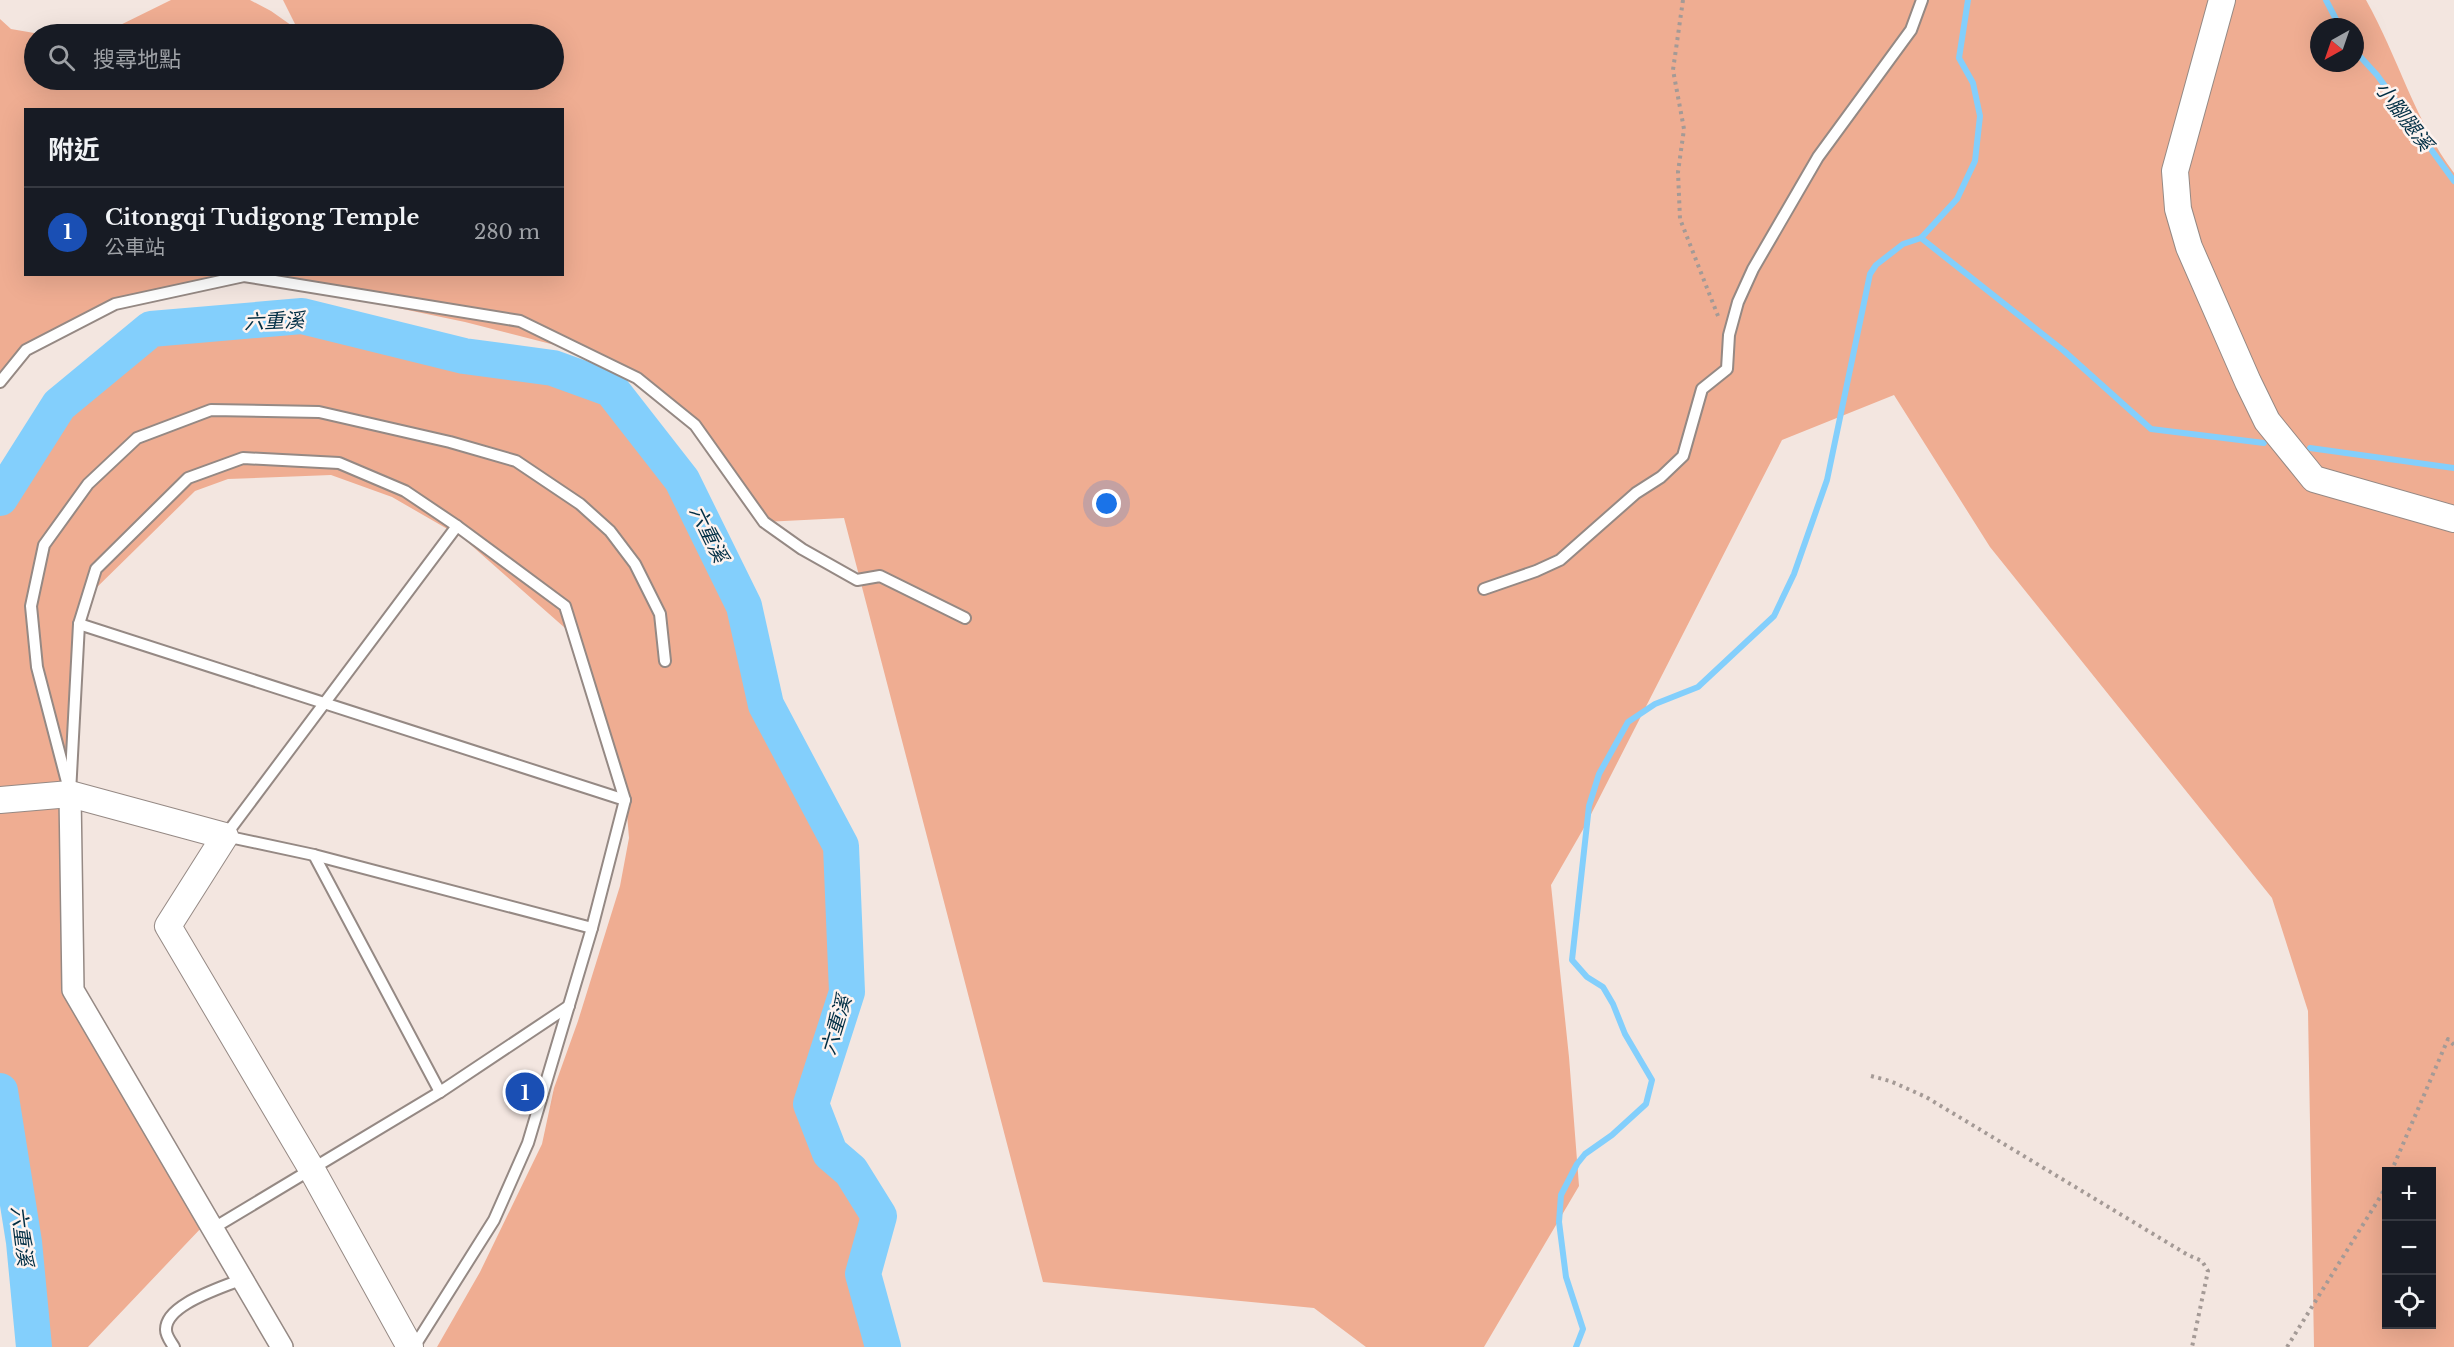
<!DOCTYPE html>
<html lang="zh-TW">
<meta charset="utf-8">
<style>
:root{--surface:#171b24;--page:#242831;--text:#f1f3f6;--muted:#9ea1a6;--line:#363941;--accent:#667c2e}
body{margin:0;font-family:"Libre Baskerville","Noto Sans TC",serif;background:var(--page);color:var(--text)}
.controls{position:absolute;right:18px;bottom:18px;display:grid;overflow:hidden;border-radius:0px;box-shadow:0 6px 24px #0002}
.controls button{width:54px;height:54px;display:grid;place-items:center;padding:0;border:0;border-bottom:2px solid var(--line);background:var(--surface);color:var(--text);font:30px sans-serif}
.compass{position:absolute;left:2310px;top:18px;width:54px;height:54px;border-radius:50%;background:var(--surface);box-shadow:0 6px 24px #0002;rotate:220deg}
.you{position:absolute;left:1107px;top:504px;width:21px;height:21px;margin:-15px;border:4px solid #fff;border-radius:50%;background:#1a73e8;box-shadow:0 0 0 9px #1a73e833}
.badge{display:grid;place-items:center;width:39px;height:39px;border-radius:50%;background:var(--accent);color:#fff;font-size:20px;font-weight:700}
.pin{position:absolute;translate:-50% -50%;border:3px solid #fff;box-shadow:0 2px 6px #0006}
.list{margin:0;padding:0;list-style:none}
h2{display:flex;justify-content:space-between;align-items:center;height:78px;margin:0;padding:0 24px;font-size:26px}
h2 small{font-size:20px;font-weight:400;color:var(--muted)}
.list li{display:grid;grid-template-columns:39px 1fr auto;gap:18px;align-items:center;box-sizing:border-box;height:90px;padding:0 24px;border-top:2px solid var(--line)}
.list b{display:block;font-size:22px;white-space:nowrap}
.list p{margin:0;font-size:20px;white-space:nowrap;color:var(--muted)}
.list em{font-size:20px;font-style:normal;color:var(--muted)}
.icon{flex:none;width:33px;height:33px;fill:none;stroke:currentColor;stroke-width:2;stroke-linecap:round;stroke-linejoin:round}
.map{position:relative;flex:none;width:2454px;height:1347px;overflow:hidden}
.search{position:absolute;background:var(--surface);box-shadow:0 6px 24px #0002;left:24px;top:24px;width:540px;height:66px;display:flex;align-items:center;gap:15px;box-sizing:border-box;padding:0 21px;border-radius:33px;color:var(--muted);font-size:22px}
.panel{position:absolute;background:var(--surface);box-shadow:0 6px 24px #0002;left:24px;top:108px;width:540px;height:168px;border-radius:0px}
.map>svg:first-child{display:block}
.green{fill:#efad92;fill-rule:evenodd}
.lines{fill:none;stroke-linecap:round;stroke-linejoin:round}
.stream{stroke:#83cffc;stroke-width:6}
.river{stroke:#83cffc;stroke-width:36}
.service-casing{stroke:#958984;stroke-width:14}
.minor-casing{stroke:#958984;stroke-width:24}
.tertiary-casing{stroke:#958984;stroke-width:28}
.path{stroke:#a49a96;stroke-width:4;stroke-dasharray:3 4.5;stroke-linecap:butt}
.service{stroke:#fff;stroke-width:10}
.minor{stroke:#fff;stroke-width:21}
.tertiary{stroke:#fff;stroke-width:26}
.labels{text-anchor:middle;stroke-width:5;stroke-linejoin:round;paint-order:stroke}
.water-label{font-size:20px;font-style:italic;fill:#002e44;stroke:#fef3ef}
</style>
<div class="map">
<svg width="2454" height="1347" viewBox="0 0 2454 1347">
<rect width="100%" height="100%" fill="#f3e6e0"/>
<g class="green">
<path d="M171,0h79l21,11 27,19 -15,-30h2083c32,57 49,121 88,173v1174h-140l-6,-336 -36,-113 -282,-351 -96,-152 -112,45 -197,386 -34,59 18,172 10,129 -95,161h-118l-52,-39 -271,-26 -199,-764 -80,4 -69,-97 -105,-71 -125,-32 -221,-46 -129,28 -89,45 -26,33v-363l11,10 29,5h-6v46h520v-46h-452zM2319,27h36v36h-36zM26,110h536v164h-536zM2386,1172h46v152h-46z"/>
<polygon points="302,316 464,356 553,368 611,389 682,480 744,606 766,705 841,846 847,992 811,1104 830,1153 851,1171 879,1216 863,1274 883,1347 437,1347 480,1272 542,1144 554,1088 578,1021 620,886 629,838 626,802 591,683 565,628 463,538 392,497 331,475 228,479 195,491 89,595 77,621 70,1003 203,1226 88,1347 34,1347 24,1242 0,1091 0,498 59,405 151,329"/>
</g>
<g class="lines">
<g class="stream">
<polyline points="2326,0 2340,27"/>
<polyline points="2355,51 2377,75 2454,181"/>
<polyline points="1921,238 2064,351 2151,429 2264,443"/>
<polyline points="2310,448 2454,468"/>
<polyline points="1576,1347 1583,1329 1566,1277 1559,1222 1561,1195 1577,1164 1585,1154 1612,1135 1646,1104 1652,1080 1625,1034 1613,1004 1603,987 1587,977 1572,960 1589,806 1599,774 1628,722 1655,704 1698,687 1774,616 1794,574 1827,480 1870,274 1876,265 1903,244 1921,238 1957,199 1975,161 1980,116 1973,83 1959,58 1968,0"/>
</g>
<g class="river">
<polyline points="0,498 59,405 151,329 302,316 464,356 553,368 611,389 682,480 744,606 766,705 841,846 847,992 811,1104 830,1153 851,1171 879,1216 863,1274 883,1347"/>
<polyline points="0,1091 24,1242 34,1347"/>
</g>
<defs>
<g id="service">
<polyline points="0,382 26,350 115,304 244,276 520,321 637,378 695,425 764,522 802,549 857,580 880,576 965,618"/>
<polyline points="457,526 225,836 314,855 592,928"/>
<polyline points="1484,589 1536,571 1560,560 1636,493 1661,477 1683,456 1702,389 1727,369 1729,335 1738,302 1753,269 1818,157 1911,30 1922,0"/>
<polyline points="79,624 625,800"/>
<polyline points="67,782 37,667 31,606 44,545 88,484 137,438 211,410 319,412 450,442 516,461 580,504 610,531 635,564 660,614 665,661"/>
<polyline points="70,793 79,624 96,569 188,478 243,458 339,463 405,491 457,526 565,606 625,800 592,928 528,1143 494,1220 414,1347"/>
<polyline points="314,855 440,1092"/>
<polyline points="212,1229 440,1092 569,1006"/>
<path d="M174,1347c-3,-5 -8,-11 -8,-17 -1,-26 56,-42 76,-51"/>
</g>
<polyline id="minor" points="70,794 73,990 282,1347"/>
<g id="tertiary">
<polyline points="2222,0 2175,171 2178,209 2189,247 2248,382 2267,421 2314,479 2454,519"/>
<polyline points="0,800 70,794 225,836 168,926 311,1168 410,1347"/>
</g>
</defs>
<use href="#service" class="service-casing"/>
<use href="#minor" class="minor-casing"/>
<use href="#tertiary" class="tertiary-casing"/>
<g class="path">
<polyline points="1683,0 1673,70 1684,129 1678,172 1680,219 1718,316"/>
<polyline points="1871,1076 1890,1081 1926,1097 2188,1255 2202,1261 2208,1271 2192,1347"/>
<polyline points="2391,1172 2448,1039 2454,1045"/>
<polyline points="2287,1347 2382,1194 2386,1183"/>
</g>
<use href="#service" class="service"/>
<use href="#minor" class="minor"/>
<use href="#tertiary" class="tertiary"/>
</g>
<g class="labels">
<g class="water-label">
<text transform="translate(2404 116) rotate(53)" y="7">小腳腿溪</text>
<text transform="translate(274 321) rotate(-2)" y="7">六重溪</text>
<text transform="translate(709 534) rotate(64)" y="7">六重溪</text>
<text transform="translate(836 1025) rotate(-73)" y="7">六重溪</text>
<text transform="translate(22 1236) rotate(83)" y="7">六重溪</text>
</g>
</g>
</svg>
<div class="controls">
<button>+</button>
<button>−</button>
<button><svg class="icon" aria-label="locate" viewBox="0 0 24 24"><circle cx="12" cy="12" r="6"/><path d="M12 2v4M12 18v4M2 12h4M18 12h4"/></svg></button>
</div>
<svg class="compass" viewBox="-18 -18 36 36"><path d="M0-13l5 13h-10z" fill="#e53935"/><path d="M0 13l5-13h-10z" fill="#9ea1a6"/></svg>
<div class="you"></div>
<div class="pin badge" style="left:525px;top:1092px;background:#1a4fb4">1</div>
<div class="search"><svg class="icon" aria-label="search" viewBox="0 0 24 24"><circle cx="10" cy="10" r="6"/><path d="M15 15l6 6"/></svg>搜尋地點</div>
<section class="panel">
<h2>附近<small></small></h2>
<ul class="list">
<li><span class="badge" style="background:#1a4fb4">1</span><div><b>Citongqi Tudigong Temple</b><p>公車站</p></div><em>280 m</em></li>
</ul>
</section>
</div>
